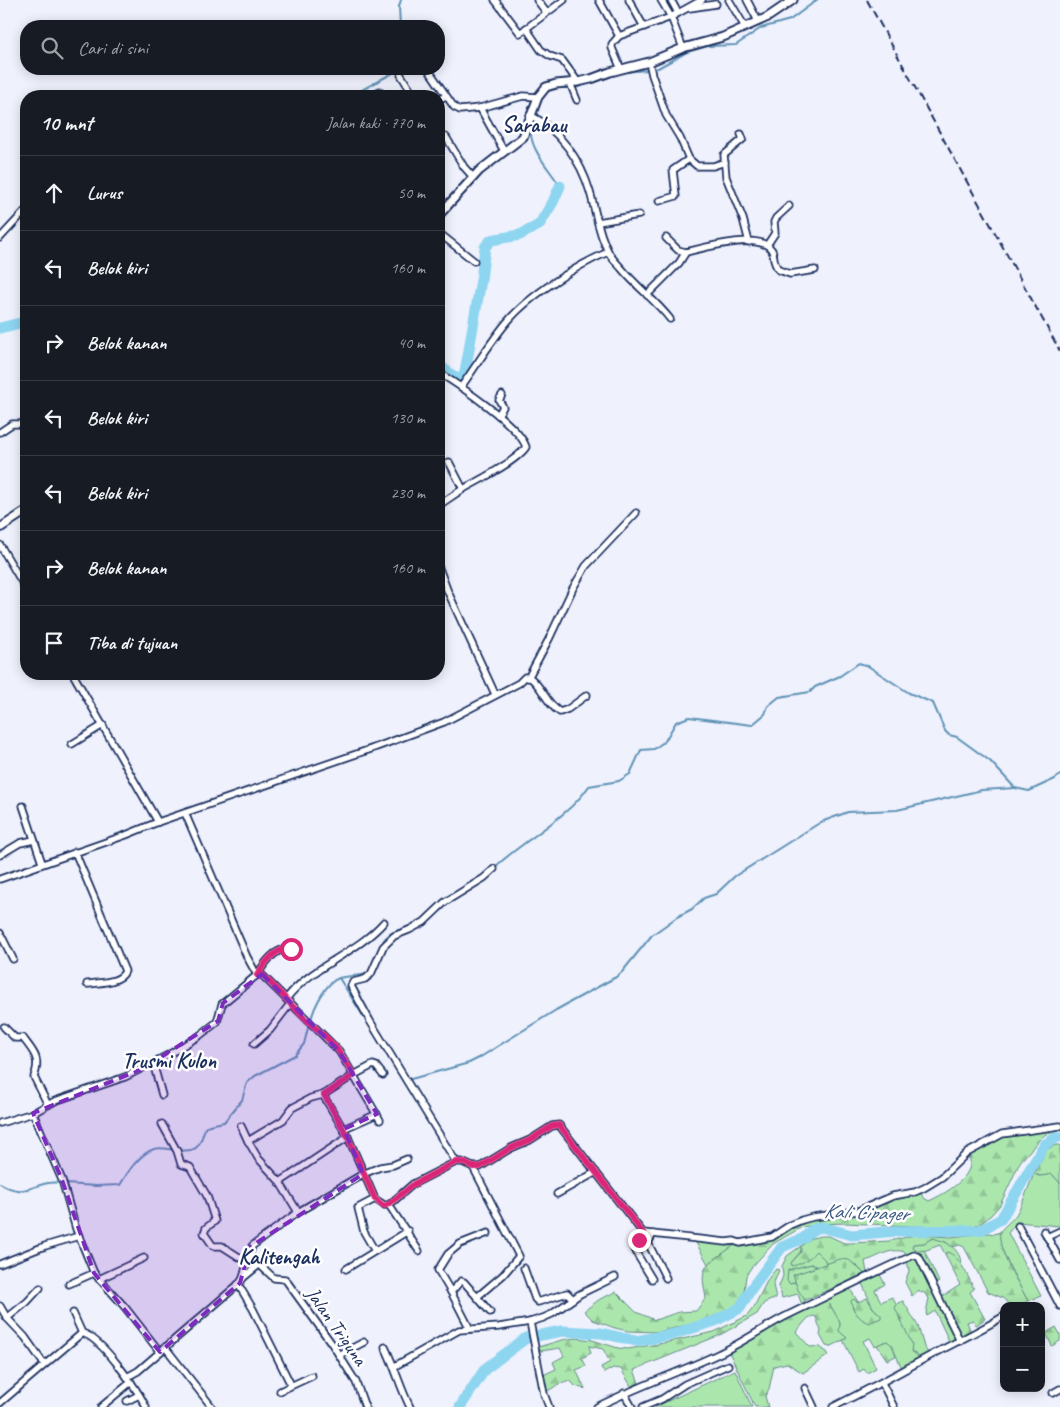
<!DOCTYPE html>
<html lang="id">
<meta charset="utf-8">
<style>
:root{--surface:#171b24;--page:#20242c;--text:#f1f3f6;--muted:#9ea1a6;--line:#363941}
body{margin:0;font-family:Caveat,sans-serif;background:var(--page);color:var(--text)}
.controls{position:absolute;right:15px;bottom:15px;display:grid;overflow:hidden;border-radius:10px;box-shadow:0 2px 12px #0003}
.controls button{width:45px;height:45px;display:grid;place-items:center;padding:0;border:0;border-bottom:1px solid var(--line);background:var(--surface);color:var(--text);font:25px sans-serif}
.stop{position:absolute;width:15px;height:15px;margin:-11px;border:4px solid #db2777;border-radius:50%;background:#fff}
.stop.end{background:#db2777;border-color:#fff;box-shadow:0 1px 5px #0008}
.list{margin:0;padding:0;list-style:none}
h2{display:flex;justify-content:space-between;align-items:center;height:65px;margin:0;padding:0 20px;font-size:21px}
h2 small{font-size:16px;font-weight:400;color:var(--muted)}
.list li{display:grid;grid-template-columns:32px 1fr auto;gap:15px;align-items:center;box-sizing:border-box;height:75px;padding:0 20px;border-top:1px solid var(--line)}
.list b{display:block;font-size:19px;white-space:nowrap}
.list em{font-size:16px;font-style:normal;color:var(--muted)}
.icon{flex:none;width:28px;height:28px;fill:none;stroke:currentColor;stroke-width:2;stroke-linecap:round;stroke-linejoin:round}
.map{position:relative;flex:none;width:1060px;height:1407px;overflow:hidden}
.search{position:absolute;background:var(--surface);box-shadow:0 2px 12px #0003;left:20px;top:20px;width:425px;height:55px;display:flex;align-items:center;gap:12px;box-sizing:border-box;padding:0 18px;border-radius:20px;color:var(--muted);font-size:19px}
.panel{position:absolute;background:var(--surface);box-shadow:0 2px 12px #0003;left:20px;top:90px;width:425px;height:590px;border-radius:20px}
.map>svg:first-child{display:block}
.green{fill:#abe7ad;stroke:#638b86}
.forest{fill:url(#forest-firs);stroke:#638b86}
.cemetery{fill:url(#cemetery-stones);stroke:#638b86}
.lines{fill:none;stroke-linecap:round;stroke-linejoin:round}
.stream{stroke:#6093b6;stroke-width:2}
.river{stroke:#8ed5f0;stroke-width:11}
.minor-casing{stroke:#1b2f5e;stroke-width:9}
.tertiary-casing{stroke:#1b2f5e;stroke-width:11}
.minor{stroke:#fff;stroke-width:5.5}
.tertiary{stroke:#fff;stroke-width:7}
.rail{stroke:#1b2f5e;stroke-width:2;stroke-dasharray:8 4;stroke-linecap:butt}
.route{stroke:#db2777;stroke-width:6}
.marked{fill:#7b2cbf;fill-opacity:0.2;stroke:#7b2cbf;stroke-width:4;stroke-dasharray:10 6;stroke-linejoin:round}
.labels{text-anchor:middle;stroke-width:5;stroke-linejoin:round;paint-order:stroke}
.street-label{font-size:20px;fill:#1b2f5e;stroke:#fff}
.water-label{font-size:21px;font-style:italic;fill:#385882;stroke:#fff}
.quarter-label{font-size:22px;font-weight:bold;fill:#1b2f5e;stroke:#fff}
</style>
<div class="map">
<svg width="1060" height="1407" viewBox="0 0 1060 1407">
<defs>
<pattern id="forest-firs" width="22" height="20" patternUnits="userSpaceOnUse" patternTransform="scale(1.25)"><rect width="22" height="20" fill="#abe7ad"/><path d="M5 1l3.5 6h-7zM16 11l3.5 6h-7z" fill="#93c697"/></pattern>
<pattern id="cemetery-stones" width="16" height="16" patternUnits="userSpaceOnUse" patternTransform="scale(1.25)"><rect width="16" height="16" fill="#abe7ad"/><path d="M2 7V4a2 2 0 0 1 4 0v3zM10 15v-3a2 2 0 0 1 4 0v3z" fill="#93c697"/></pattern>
</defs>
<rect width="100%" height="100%" fill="#eff1fd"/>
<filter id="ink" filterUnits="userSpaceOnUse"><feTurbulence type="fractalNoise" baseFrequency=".02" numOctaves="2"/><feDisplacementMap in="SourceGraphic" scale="10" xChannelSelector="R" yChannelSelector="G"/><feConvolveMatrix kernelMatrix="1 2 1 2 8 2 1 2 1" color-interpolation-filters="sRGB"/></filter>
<g filter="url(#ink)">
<g class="green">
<path d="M1034,1174l5,2 13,-2 8,9v43l-43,-4 -9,11 33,63 -13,5c-6,-11 -32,-56 -29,-67 3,-8 14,-13 18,-21 7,-12 11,-26 17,-39z"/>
<path d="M930,1238c14,0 32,12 31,27l-13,-13 -3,2 -5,-9 -19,7 -9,-5v-3l12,-1z"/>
<polygon points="695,1241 733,1244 736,1244 708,1264"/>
<polygon points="801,1246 801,1251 791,1263 804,1261 816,1251 825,1260 826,1264 818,1267 812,1264 788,1270 790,1284 795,1282 805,1300 802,1305 798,1294 782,1298 779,1286 783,1276 782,1266 787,1256"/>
<path d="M879,1273l6,11 -10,6 6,12 11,-5 4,7 4,17 8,11 5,12 -2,7 9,7 -18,10c-5,-9 -8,-21 -15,-27l-12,5 -5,-8 -7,3 13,27 -9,5 -3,-4 -5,3 -16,-32 4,-2 -9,-7 2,-7 -1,-4 -12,-20 22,-13 9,15 -2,-1 -4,7 12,13 17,-6 -8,-7 -12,-27z"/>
<polygon points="735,1370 752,1407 655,1407"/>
</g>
<g class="forest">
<path d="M1046,1129l10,3 -10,2 -6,5 -20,23 -20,43 -9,10 -8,7 -9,4 -15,2 -114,-5 -23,1 -20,3 -29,17 -23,25 -4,7 -2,15 -5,12 -7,6 -33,13 -41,10 -30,-1 -13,-3 -22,-8 -9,-9 16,-12 16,-7 20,20 19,8 24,-8 17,-1 10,-13c-2,-12 -6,-24 2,-34l28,-20 36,-5 26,-15 22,-6 37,-4 8,-2 28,-15 27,-5 4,6 5,3c13,-6 33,-17 39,-30 3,-5 2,-12 1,-17l31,-17z"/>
<polygon points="1056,1145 1060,1145 1060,1183 1052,1174 1041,1176 1034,1174 1047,1149"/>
<path d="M1000,1232c-3,19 19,52 28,69l-9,5h-9l-7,-8 -15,-6 -24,-45 -4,-2 -8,2 -6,-5 -13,-4 -9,5 -11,1 -1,3 6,4 6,-1 15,32 -5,2 -15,-31 -3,-1 -10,3 -1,-3c-16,-5 -27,6 -40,9l2,12 -2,1c-16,-15 -18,-17 -39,-10l-1,-4 -9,-9c-6,8 -16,14 -25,15v-3l10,-11v-6l11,-8 9,-2h8l15,7h8l38,-2 25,-6 36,2 37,-4 6,1z"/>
<path d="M948,1252c13,6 20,25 26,37l-4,3 15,27 -9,6 -3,-5 -6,2 4,10 -10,6 -21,-40 20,-13 -15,-31z"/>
<polygon points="917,1257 956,1339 950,1343 935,1311 927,1316 926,1313 929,1298 923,1292 921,1293 919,1290 912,1296 905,1282 909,1271 907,1260"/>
<polygon points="812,1264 818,1267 794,1275 795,1282 790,1284 787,1281 788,1270"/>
<polygon points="776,1269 779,1270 773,1285 776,1298 764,1303 757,1314 720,1335 634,1370 639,1383 631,1386 621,1369 613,1368 604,1373 601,1367 610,1362 603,1349 589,1346 591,1353 582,1358 586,1366 576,1370 585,1389 575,1386 570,1380 561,1383 546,1392 543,1375 556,1369 553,1362 564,1356 560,1348 541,1351 537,1349 538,1347 562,1340 576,1338 592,1340 618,1348 628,1349 664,1343 714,1332 747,1316 754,1307 768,1279"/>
<path d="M867,1298l6,10 8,7v3l-12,5c-9,-3 -17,-13 -18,-22l2,-2 5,3z"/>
<path d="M827,1300l12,20 1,4 -1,7 8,7 -17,9 -4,-1 -6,-11 1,-4 -5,-14 -3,-1 -5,2 -12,14 14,15c13,-1 8,-1 18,6l-1,3 -24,17 -16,-10 -13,3 -5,23 -4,7 3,11h-13l-26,-55 35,-19 22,-15z"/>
<polygon points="903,1301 918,1326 924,1347 929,1354 920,1358 911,1351 912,1344 895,1308 898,1303"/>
<polygon points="1056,1327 1060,1334 1060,1341 1052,1346 1046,1333"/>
<polygon points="887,1341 892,1345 896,1356 887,1360 877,1345"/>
</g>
<polygon class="cemetery" points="840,1259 849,1260 865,1274 805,1300 798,1290 793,1275"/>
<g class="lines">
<g class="stream">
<polyline points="400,26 399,6 401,0"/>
<polyline points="653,69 658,68 687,52 708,46 736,45 761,28 790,20 817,0"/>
<polyline points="547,91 558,88 575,88 624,72 648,70"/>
<polyline points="356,96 362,90 400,69"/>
<path d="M531,127c-3,21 18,41 29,59"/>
<path d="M494,868c28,-27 74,-50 95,-82l30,-5 11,-7 11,-24 13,-1 11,-8 11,-19 13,-5 63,8 13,-11 3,-8 11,-9 31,-5 5,-5 25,-11 19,-13 9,3 41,27 24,10 12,28 4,4 8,2 33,24 25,27 14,3 26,-12 5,-4"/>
<path d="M382,944c4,-12 20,-15 31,-19"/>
<polyline points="339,978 371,1028"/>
<path d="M311,1020c3,-13 15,-38 28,-42 7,-2 20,-2 28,-4"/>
<polyline points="411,1079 469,1063 479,1058 556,1010 616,977 622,972 652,935 666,925 677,917 692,909 704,898 716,894 735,876 821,822 848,812 897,810 982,790 1015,788"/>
<path d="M179,1150c20,3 21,-6 26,-22l4,-3 15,-3 18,-22 5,-17 8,-7 40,-21 9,-11 5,-20"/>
<path d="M0,1183c26,18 35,-4 61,0"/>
<path d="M66,1184l30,2 24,-1c8,-13 19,-31 34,-36 6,-2 14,0 20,1"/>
</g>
<g class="river">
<polyline points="0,328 20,323 26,323"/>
<polyline points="439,365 456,378 464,378 481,280 485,247 491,240 520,235 539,225 553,202 560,186"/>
<polyline points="460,1407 485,1369 526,1338 562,1331 601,1333 636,1341 674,1334 715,1321 740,1308 751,1289 782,1247 804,1238 812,1230 821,1227 852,1235 896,1231 981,1230 1001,1219 1044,1145 1057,1137 1060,1137"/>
</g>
<defs>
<g id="minor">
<polyline points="495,0 520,33 564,0"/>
<polyline points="537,0 546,12"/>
<polyline points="599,0 619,36"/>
<polyline points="629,0 644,27"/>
<polyline points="661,0 671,17 683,48"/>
<polyline points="671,0 678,13"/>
<polyline points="729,0 745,27"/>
<polyline points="747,0 758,21"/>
<polyline points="690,8 716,4"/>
<polyline points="526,28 541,50 550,56 562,60 578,82"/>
<polyline points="649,62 652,75 666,115 680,138 689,159 673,170 676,196 659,201"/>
<polyline points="428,69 454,107 460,110 480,108 504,151"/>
<polyline points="621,69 612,48 612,44 619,36 671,17 702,0"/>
<polyline points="401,75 414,96"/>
<polyline points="570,83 577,100"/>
<polyline points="379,91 382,96"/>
<polyline points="439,100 445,96"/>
<polyline points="480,108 523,96 538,97"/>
<path d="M530,115c30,15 51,46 60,77 6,20 8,41 18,59 3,7 9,12 14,18 15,18 34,32 48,50"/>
<polyline points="741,134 743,139 724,155 726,177 743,219 749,242"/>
<polyline points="446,137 464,167 473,177"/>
<polyline points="689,159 697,166 713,166 725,162"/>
<polyline points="598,222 639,215"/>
<polyline points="439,233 474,261"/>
<polyline points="0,238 26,210"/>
<path d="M666,238l12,12 8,2c17,-4 73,-20 85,-3 5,6 0,12 8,21l11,4 25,-4"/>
<polyline points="767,245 775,233 774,222 776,218 789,206"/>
<polyline points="647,295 679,263 686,252"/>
<path d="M439,373c20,12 81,53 87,74 -9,14 -46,33 -61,41 -9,5 -18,12 -26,17"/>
<path d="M461,387c16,-22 29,-45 47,-66 22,-26 68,-55 100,-69"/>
<polyline points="498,415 503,407 499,400 502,395"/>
<polyline points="0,432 12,424 21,424 26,420"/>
<polyline points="449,462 463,489"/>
<polyline points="0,545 26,589"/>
<polyline points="439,568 448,592 495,694"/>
<polyline points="73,674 158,822"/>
<polyline points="528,678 549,639 573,588 586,566 636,513"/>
<polyline points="72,744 103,725"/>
<polyline points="23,806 42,863"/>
<path d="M185,813l62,144 10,18c7,-11 19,-29 34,-26"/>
<path d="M75,852l50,119c-4,12 -27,12 -38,13"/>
<polyline points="0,855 20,843 34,840"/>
<path d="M0,879l126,-44 32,-13 213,-73 73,-27 75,-39 6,-6h4c13,8 17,27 31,35l8,-3 19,-14"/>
<polyline points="0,933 13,959"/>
<path d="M286,999c25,-33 70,-45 98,-77"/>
<path d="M4,1027l11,11h8c11,15 18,20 11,39l14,28"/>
<polyline points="254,1044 270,1030 290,1004"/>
<polyline points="153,1063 162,1095"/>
<polyline points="383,1075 376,1066 373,1065 354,1075 323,1095 348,1137 375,1199 384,1205 389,1205 413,1184 448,1166 456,1162 462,1162 473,1167 480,1167 511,1148 530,1140 552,1126 559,1125 643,1233 726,1242 734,1241 740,1243 772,1237 790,1225 802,1220 813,1217 858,1211 893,1196 915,1192 924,1188 942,1177 967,1153 1002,1134 1060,1126"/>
<polyline points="33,1113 62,1180 76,1229 94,1273 124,1306 160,1352"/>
<polyline points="0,1123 33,1113 55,1101 125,1077 168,1055 199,1036 217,1022 222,1004 257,975 260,973 339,1051 380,1120"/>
<polyline points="162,1124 177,1151 181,1164 190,1167 207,1196 215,1221 206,1228 204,1233 213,1246 222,1246 247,1262"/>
<polyline points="241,1126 248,1141 258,1158 279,1181 298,1212"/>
<polyline points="343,1129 377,1114"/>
<polyline points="248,1141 283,1120 292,1108 311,1098 323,1095"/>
<polyline points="456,1162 370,1021 351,986 353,982 365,979 371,974 383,947 394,936 409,930 424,922 445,902 484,878 494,869"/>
<polyline points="473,1167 519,1256 503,1275 477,1297"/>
<polyline points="280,1182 348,1137"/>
<polyline points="557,1194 596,1172"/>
<polyline points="389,1205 419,1251"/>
<polyline points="1018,1226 1060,1306"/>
<polyline points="1044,1231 1060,1260"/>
<polyline points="643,1233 634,1246 638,1256 652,1279"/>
<polyline points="653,1234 648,1243 666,1278"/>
<polyline points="1047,1237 1060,1231"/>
<polyline points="375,1251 364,1232 358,1208 375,1199"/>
<polyline points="249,1255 274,1278 285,1279 332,1344 356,1382 365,1407"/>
<polyline points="0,1264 45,1246 79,1236"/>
<polyline points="524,1268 535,1299 538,1302 567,1293 573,1299"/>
<polyline points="346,1269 408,1231"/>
<polyline points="243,1278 260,1264"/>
<polyline points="99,1279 144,1258"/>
<polyline points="69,1284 94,1273"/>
<polyline points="238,1284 253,1309 291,1385"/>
<polyline points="451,1292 461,1281 464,1282 490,1312"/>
<polyline points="0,1306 7,1318 25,1337 44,1364"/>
<polyline points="73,1313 82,1333"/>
<polyline points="7,1318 27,1302 40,1288"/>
<polyline points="530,1322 544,1394 549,1407"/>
<polyline points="470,1329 451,1292 438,1270 448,1254 460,1244 488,1233"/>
<polyline points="165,1347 212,1407"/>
<path d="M385,1347c10,20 15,40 25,60"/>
<polyline points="339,1355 364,1342"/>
<polyline points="395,1366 459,1330 499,1327 530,1322 543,1318 552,1314 580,1294 615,1277"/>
<polyline points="127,1377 138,1371 240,1283 243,1278 252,1246 298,1212 363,1174 380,1167 393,1165 407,1159"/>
<polyline points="882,1383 894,1407"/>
<polyline points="805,1388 814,1407"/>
<polyline points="280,1391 312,1376"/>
<polyline points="624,1393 632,1407"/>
<polyline points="1053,1393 1060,1389"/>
<polyline points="127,1401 139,1395"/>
<path d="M0,1403l82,-70c20,5 55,56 64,74"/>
<polyline points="101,1407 131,1382"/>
<path d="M597,1407c39,-20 81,-34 121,-53 24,-11 46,-27 70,-39 42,-20 83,-41 126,-60l5,2 41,84"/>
<polyline points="643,1407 662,1399 685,1384 728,1365"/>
<path d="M833,1407c28,-14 55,-28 82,-43 30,-17 60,-30 89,-48"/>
</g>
<g id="tertiary">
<polyline points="439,215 479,171 523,137 538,97 546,87 556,84 578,82 591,79 610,72 649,62 683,48 723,37 768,17 793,0"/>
<polyline points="0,528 26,511"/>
</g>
</defs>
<use href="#minor" class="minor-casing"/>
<use href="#tertiary" class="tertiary-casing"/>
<use href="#minor" class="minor"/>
<use href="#tertiary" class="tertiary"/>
<polyline class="rail" points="867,0 1060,351"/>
</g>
</g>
<g class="lines" filter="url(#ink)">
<path class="route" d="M291,949c-15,-3 -27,15 -34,26l3,-2 4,3 40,42 23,20 11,12 16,25 -30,20 24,42 27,62 9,7 5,-2 25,-20 42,-22h6l11,5h7l31,-19 19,-8 22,-14 7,-1 84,108 -4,7"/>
</g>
<path class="marked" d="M262,974l77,77 38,63 -33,15 19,45 -113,73 -10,36 -80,69 -66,-79 -32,-93 -29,-67 109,-44 76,-48 5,-18z"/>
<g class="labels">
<g class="street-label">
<text transform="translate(337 1326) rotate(55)" y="7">Jalan Triguna</text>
</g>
<g class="water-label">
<text transform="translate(866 1212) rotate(2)" y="7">Kali Cipager</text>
</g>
<g class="quarter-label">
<text x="534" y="132">Sarabau</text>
<text x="169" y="1068">Trusmi Kulon</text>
<text x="279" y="1264">Kalitengah</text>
</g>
</g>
</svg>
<div class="controls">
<button>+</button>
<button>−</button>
</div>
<div class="stop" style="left:291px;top:949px"></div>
<div class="stop end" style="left:639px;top:1240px"></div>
<div class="search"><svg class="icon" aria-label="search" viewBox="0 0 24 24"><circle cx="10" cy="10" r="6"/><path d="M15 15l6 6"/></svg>Cari di sini</div>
<section class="panel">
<h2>10 mnt<small>Jalan kaki · 770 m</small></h2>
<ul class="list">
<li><svg class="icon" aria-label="ahead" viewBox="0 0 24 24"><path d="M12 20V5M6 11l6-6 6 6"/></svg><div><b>Lurus</b></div><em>50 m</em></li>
<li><svg class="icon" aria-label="left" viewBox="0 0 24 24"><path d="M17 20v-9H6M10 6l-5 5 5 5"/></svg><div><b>Belok kiri</b></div><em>160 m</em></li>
<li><svg class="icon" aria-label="right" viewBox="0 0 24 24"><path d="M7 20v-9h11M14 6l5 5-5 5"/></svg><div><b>Belok kanan</b></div><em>40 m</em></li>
<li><svg class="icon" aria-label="left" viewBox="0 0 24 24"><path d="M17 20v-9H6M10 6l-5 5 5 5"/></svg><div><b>Belok kiri</b></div><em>130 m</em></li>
<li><svg class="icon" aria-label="left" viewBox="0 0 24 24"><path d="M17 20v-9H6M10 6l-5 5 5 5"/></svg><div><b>Belok kiri</b></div><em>230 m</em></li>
<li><svg class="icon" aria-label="right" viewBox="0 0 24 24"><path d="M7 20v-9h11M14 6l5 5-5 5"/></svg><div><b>Belok kanan</b></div><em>160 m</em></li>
<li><svg class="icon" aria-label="arrive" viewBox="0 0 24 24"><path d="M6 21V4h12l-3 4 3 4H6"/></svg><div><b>Tiba di tujuan</b></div></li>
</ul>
</section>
</div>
